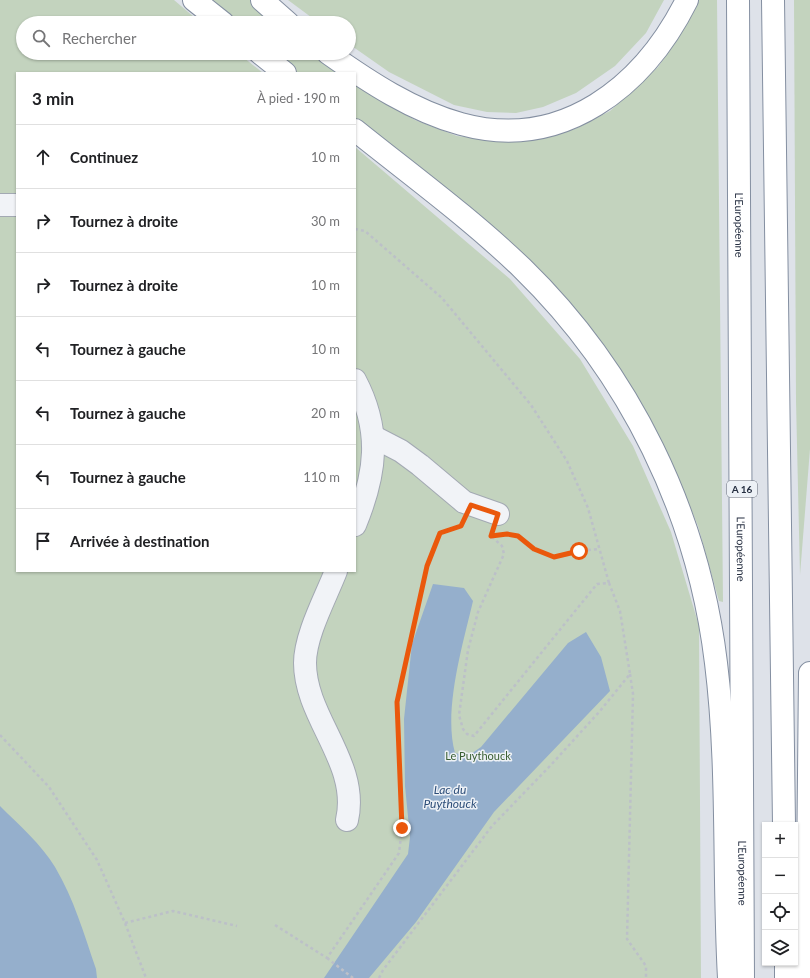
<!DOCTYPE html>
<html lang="fr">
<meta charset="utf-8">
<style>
:root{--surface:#fff;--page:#f6f6f6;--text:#202124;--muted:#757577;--line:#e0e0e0}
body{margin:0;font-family:Lato,sans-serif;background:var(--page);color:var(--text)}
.controls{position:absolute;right:12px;bottom:12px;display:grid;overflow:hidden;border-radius:0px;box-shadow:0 1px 3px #0004}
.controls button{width:36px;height:36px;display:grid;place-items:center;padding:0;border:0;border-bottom:1px solid var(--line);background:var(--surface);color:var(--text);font:20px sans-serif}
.stop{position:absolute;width:12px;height:12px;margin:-9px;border:3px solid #ea580c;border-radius:50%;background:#fff}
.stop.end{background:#ea580c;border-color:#fff;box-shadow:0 1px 4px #0008}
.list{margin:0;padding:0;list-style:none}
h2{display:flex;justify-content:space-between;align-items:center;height:52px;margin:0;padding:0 16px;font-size:17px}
h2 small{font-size:13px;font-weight:400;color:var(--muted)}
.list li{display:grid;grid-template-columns:26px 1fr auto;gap:12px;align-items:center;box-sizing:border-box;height:64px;padding:0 16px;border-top:1px solid var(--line)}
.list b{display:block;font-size:15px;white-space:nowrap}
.list em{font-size:13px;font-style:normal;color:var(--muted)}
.icon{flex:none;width:22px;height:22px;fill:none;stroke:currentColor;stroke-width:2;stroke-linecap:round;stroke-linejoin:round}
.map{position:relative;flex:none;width:810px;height:978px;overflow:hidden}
.search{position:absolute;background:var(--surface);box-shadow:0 1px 3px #0004;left:16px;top:16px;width:340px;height:44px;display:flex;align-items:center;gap:10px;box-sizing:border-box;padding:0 14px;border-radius:22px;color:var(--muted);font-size:15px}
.panel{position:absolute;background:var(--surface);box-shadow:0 1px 3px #0004;left:16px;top:72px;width:340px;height:500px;border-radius:0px}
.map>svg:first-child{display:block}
.green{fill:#c3d3be}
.water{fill:#95afcc}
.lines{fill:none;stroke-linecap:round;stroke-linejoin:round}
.minor-casing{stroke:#a3a9b3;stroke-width:24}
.highway-casing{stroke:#848fa1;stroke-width:24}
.path{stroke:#bcc0c8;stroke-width:2.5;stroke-dasharray:3 3;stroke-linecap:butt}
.minor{stroke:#f1f3f7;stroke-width:22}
.highway{stroke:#fff;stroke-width:22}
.route{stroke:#ea580c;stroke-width:5}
.labels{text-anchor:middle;stroke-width:3;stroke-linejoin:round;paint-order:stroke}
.shield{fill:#edf1f6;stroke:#626977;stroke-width:1}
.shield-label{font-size:10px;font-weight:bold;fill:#262f41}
.street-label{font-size:11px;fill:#262f41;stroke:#edf1f6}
.park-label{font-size:11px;fill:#395e32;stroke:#edf1f6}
.water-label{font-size:12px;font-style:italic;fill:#2c4d78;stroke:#edf1f6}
</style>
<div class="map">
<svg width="810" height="978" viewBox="0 0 810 978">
<rect width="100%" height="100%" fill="#dee2e9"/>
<g class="green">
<polygon points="0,0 174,0 201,23 23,23 23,53 238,53 263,73 17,73 17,571 355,571 355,147 510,279 580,359 633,446 671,532 699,626 701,978 0,978"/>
<polygon points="207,0 252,0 274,23 236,23"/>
<polygon points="288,0 664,0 646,33 615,66 576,93 543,107 516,113 487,112 454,105 389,72 349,44 349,23 319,23"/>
<polygon points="698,0 717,0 723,602 719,601 698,526 676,473 622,374 355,120 355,83 415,120 457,136 497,141 534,139 575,129 610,111 658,67 682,32"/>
<polygon points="794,0 810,0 810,449 800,575 796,401"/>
<polygon points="273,53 313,53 340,73 298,73"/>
</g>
<g class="water">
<path d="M433,584l31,4 9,13c-10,43 -30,109 -18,152l13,3 13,-9 87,-104 18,-11 15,25 9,34 -116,121 -78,110 -47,56h-45l84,-124 2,-17 -5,-51 -1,-67 8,-75z"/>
<path d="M0,806c19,19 41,38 55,61 19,32 29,67 41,102l1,9h-97z"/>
</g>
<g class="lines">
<defs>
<g id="minor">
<polyline points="0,205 17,205"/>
<path d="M355,380c27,51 21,94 0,145"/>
<polyline points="374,437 401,451 420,465 464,502 498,514"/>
<path d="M336,571c-10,26 -31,64 -31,92 0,55 55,100 42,157"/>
</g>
<g id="highway">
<polyline points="194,0 223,23"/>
<polyline points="262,0 288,23"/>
<path id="s1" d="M738,0l5,978"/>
<polyline points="773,0 784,825"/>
<polyline points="260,53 285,73"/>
<path d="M328,53c41,29 85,58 133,71 102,28 183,-38 226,-124"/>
<path d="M355,130c56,45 115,88 167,138 108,105 176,245 194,395 13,104 7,210 13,315"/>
<polyline points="786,963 786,978"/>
<polyline points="807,978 810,673"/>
</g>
</defs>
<use href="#minor" class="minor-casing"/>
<use href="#highway" class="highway-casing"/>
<g class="path">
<polyline points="355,229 365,231 442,298 531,405 567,461 588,508 609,583"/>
<polyline points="505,534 518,536 534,549 554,557 579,551 599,549"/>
<polyline points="630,674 633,694 627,939 646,966 646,978"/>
<polyline points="0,735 49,787 97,860 125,923 146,978"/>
<polyline points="125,923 173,911 237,926"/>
<polyline points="275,925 327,958 399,853 402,828 397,702 427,566 440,533 461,526 463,522"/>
<polyline points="327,958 353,978"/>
<polyline points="379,978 383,970 492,826 550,766 600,711 630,674 620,611 609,583 597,584 474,736 467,734 463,729 459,715 468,650 478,612 504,554 502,546 491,536 492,533"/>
</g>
<use href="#minor" class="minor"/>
<use href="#highway" class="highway"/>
</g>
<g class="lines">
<polyline class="route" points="402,828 397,702 427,566 440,533 461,526 471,505 498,514 491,536 507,534 518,536 534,549 554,557 579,551"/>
</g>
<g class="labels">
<rect class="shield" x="727" y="481" width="30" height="16" rx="3"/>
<g class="shield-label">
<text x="742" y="493">A 16</text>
</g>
<g class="street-label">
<text dy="4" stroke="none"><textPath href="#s1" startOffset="225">L'Européenne</textPath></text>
<text dy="4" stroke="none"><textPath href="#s1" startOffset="549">L'Européenne</textPath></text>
<text dy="4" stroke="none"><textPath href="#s1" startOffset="873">L'Européenne</textPath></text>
</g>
<g class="park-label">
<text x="478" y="760">Le Puythouck</text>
</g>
<g class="water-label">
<text x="450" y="794">Lac du<tspan x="450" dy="14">Puythouck</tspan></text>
</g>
</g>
</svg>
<div class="controls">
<button>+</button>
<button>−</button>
<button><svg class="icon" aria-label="locate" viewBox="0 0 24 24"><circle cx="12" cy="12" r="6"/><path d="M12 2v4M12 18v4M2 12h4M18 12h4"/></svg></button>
<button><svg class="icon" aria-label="layers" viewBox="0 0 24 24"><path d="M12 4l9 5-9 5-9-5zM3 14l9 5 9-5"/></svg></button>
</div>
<div class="stop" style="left:579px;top:551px"></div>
<div class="stop end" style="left:402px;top:828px"></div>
<div class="search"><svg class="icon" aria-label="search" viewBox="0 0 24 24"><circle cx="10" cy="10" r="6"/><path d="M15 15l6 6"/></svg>Rechercher</div>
<section class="panel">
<h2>3 min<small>À pied · 190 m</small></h2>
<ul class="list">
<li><svg class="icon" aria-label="ahead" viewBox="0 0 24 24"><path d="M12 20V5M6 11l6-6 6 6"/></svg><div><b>Continuez</b></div><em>10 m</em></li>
<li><svg class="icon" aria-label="right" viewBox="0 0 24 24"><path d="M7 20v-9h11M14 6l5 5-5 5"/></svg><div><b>Tournez à droite</b></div><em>30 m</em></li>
<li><svg class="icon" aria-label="right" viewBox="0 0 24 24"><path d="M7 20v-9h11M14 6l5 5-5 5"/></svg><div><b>Tournez à droite</b></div><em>10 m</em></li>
<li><svg class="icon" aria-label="left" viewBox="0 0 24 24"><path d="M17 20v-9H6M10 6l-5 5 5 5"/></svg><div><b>Tournez à gauche</b></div><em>10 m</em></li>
<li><svg class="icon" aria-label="left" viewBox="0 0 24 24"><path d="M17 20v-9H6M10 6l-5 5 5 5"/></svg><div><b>Tournez à gauche</b></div><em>20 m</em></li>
<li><svg class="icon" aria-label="left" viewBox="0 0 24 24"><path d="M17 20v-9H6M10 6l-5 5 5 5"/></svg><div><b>Tournez à gauche</b></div><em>110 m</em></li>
<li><svg class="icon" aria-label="arrive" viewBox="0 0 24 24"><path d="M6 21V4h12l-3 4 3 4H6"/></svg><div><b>Arrivée à destination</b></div></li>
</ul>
</section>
</div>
